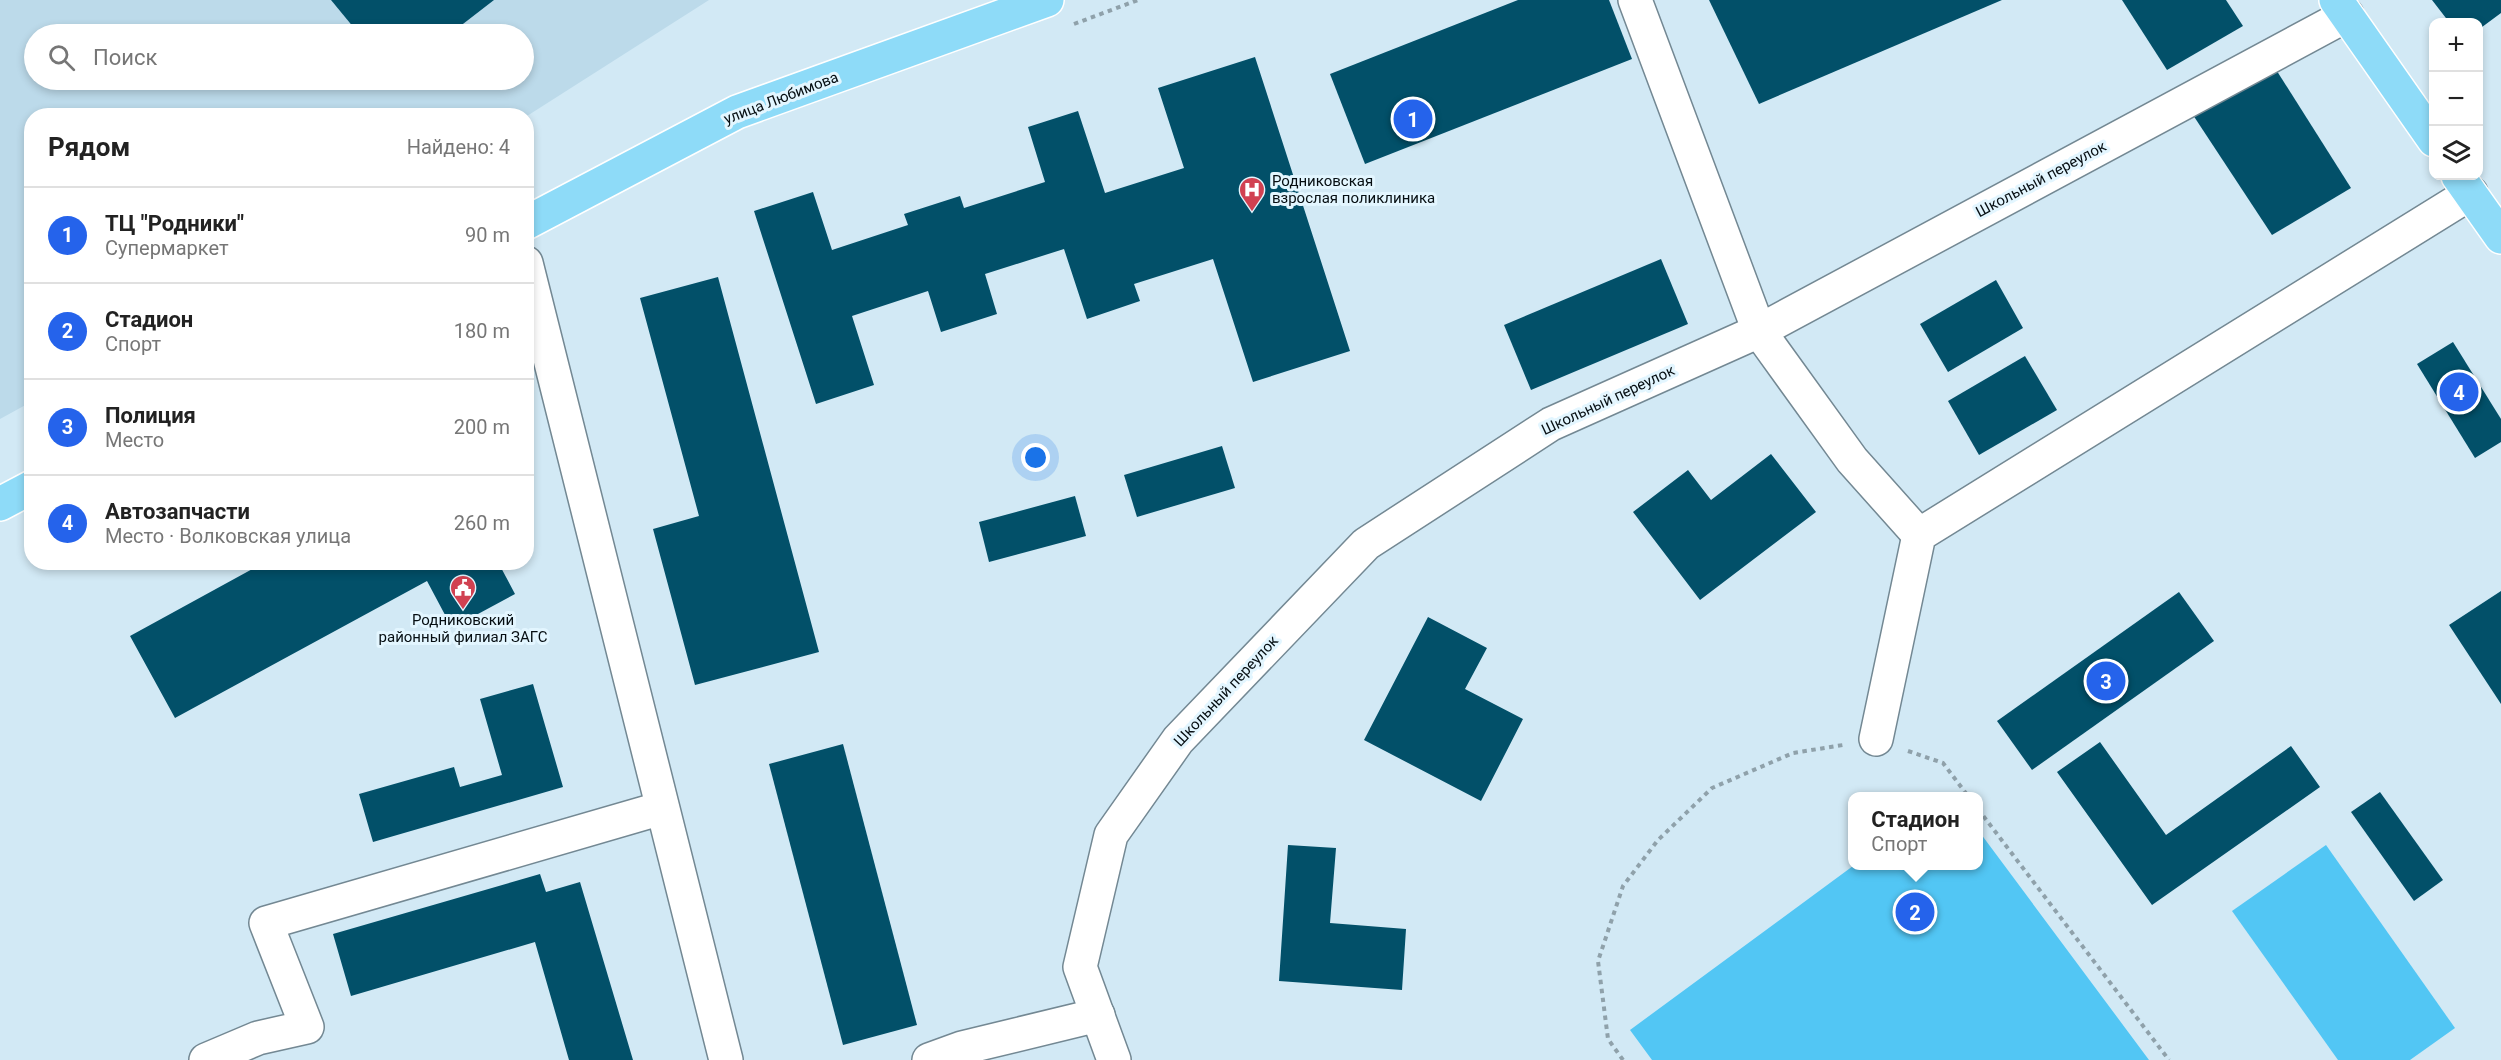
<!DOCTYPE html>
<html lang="ru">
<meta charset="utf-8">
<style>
:root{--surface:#fff;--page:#f6f6f6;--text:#222;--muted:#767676;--line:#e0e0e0;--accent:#2563eb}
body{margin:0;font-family:Roboto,sans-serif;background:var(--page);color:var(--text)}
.controls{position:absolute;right:18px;top:18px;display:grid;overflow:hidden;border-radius:12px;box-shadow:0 3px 9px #0003}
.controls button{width:54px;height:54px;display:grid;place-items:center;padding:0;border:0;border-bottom:2px solid var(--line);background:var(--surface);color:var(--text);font:30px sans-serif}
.you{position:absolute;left:1036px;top:458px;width:21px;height:21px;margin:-15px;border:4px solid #fff;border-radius:50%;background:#1a73e8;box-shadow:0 0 0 9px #1a73e833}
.badge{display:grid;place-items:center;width:39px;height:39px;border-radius:50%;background:var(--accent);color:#fff;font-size:20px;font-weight:700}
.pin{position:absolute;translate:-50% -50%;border:3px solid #fff;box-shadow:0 2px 6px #0006}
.popup{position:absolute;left:1848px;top:792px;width:135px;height:78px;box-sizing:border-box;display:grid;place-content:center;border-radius:12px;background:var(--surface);filter:drop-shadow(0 2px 4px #0005);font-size:20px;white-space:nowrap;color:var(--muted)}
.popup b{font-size:22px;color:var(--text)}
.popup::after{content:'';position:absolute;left:50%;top:100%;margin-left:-12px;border:12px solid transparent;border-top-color:var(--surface)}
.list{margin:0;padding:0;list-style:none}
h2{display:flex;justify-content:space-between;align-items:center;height:78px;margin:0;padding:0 24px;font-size:26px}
h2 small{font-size:20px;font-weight:400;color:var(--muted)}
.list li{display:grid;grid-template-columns:39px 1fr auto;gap:18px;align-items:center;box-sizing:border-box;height:96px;padding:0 24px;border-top:2px solid var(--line)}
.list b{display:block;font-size:22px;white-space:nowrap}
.list p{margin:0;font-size:20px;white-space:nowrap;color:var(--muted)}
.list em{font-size:20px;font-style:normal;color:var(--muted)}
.icon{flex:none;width:33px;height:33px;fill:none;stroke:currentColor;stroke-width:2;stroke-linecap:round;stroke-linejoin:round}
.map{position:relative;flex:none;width:2501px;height:1060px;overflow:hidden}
.search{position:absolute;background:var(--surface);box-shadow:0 3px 9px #0003;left:24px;top:24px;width:510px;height:66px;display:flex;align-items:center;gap:15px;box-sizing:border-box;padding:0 21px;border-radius:33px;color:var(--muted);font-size:22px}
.panel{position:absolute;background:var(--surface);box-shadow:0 3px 9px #0003;left:24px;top:108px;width:510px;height:462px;border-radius:24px}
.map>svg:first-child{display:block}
.built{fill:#bcdaea;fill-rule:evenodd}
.green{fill:#52c6f4}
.building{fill:#025069}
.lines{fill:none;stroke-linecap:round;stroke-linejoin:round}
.minor-casing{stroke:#738893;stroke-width:36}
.major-casing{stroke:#fff;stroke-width:36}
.path{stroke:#8fa1aa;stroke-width:4;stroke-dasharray:4.5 4.5;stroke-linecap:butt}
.minor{stroke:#fff;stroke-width:33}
.major{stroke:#8edbf8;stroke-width:33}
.labels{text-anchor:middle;stroke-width:6;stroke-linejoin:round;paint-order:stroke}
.street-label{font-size:15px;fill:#060e12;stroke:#e3f6ff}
.poi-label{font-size:15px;fill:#060e12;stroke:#e3f6ff;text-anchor:start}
</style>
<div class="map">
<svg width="2501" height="1060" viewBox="0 0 2501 1060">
<rect width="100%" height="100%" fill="#d2e9f5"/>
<path class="built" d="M0,0h709l-182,116h-495l-1,286 -31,17zM34,34h490v46h-490z"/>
<g class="green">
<polygon points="1978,830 2149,1060 1652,1060 1630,1030 1853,866 1978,866"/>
<polygon points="2326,845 2455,1028 2410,1060 2338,1060 2232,911"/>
</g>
<g class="building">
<polygon points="331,0 494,0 450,34 359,34"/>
<polygon points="1518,0 1609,0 1632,59 1365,164 1330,74"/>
<polygon points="1709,0 2002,0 1759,104"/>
<polygon points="2122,0 2226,0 2243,26 2167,70"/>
<polygon points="2432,0 2501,0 2501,13 2478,30 2478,22 2449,22"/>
<polygon points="1255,57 1350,351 1253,382 1213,259 1134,284 1140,301 1087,319 1064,249 985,274 997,314 941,332 928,291 852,316 874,385 816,404 754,211 813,192 832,250 908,225 904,214 960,196 964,208 1045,182 1028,127 1078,111 1105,193 1184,168 1158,88"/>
<polygon points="2275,68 2351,188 2272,235 2193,115"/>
<polygon points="1661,259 1688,324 1531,390 1504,325"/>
<polygon points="718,277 819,652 695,685 653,529 699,516 640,298"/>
<polygon points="1996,280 2023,328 1948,372 1920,324"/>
<polygon points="2453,342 2501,419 2501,442 2475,458 2417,364"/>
<polygon points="2025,356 2057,410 1979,455 1948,401"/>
<polygon points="1222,446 1235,488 1137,517 1124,475"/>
<polygon points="1771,454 1816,512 1700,600 1633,512 1688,470 1711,500"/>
<polygon points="1075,496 1086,536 989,562 979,522"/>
<polygon points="265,562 498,562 515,594 452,628 427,581 175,718 130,636"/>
<polygon points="2501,591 2501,704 2449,625"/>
<polygon points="2179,592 2214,641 2032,770 1997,721"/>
<polygon points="1428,617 1487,648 1465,689 1523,719 1481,801 1364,740"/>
<polygon points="533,684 563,787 373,842 359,794 454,767 460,787 502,775 480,699"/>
<polygon points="2100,742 2166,835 2291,746 2320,787 2152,905 2057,772"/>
<polygon points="843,744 917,1025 843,1045 769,764"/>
<polygon points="2380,792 2443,880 2414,901 2351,812"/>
<polygon points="1288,845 1336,848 1330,923 1406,929 1402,990 1279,981"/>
<polygon points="540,874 546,892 580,882 633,1060 569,1060 535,942 351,996 333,934"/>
</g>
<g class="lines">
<defs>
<g id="minor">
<polyline points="1635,0 1759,331 1852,460 1919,535"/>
<polyline points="526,263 726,1060"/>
<polyline points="1876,739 1919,535 2471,193"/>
<polyline points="206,1060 258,1038 307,1027 266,923 662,808"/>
<polyline points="929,1060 962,1048 1098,1015"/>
<polyline points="1114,1060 1080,967 1111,835 1178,740 1366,544 1551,424 1759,331 2347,15"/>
</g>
<g id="major">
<polyline points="2336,0 2434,140"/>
<polyline points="2458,176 2501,237"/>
<polyline points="526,223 737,112 1047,0"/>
<polyline points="0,504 32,487"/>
</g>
</defs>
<use href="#minor" class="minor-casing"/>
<use href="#major" class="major-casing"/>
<g class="path">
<polyline points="1074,24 1138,0"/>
<polyline points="1908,751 1943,763 1968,796"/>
<polyline points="1978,809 2169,1060"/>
<polyline points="1623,1060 1608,1039 1598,961 1623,886 1658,840 1712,788 1793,753 1843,745"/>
</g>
<use href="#minor" class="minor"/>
<use href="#major" class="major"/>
</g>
<defs>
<symbol id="hospital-pin" viewBox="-11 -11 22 30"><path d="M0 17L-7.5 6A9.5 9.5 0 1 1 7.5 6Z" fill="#d14151" stroke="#e3f6ff"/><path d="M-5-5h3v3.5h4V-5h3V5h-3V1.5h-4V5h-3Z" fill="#fff"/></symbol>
<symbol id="civic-pin" viewBox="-11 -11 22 30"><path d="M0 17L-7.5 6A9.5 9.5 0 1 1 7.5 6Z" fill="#d14151" stroke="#e3f6ff"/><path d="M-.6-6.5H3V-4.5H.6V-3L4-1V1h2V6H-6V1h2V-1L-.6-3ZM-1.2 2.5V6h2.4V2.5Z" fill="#fff"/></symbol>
</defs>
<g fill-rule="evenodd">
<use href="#hospital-pin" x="1237" y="175" width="30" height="40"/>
<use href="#civic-pin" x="448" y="573" width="30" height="40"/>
</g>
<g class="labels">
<g class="street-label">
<text transform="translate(781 98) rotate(-21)" y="5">улица Любимова</text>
<text transform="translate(2041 179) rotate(-28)" y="5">Школьный переулок</text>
<text transform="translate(1608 400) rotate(-25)" y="5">Школьный переулок</text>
<text transform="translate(1226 691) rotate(-47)" y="5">Школьный переулок</text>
</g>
<g class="poi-label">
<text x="1272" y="186">Родниковская<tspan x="1272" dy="17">взрослая поликлиника</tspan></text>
<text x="463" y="625" text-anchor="middle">Родниковский<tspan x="463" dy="17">районный филиал ЗАГС</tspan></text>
</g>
</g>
</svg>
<div class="controls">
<button>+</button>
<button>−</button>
<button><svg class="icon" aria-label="layers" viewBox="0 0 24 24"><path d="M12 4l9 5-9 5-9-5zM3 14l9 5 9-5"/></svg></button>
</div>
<div class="you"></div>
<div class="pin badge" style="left:1413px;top:119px">1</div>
<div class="pin badge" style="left:1915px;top:912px">2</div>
<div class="popup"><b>Стадион</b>Спорт</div>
<div class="pin badge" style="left:2106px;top:681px">3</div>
<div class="pin badge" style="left:2459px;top:392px">4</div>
<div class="search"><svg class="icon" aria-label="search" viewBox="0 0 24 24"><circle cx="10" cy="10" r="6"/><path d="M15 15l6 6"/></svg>Поиск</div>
<section class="panel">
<h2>Рядом<small>Найдено: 4</small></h2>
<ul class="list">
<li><span class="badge">1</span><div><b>ТЦ &quot;Родники&quot;</b><p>Супермаркет</p></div><em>90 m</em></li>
<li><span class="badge">2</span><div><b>Стадион</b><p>Спорт</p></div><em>180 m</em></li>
<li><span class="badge">3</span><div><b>Полиция</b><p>Место</p></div><em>200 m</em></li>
<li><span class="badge">4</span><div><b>Автозапчасти</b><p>Место · Волковская улица</p></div><em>260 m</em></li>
</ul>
</section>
</div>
